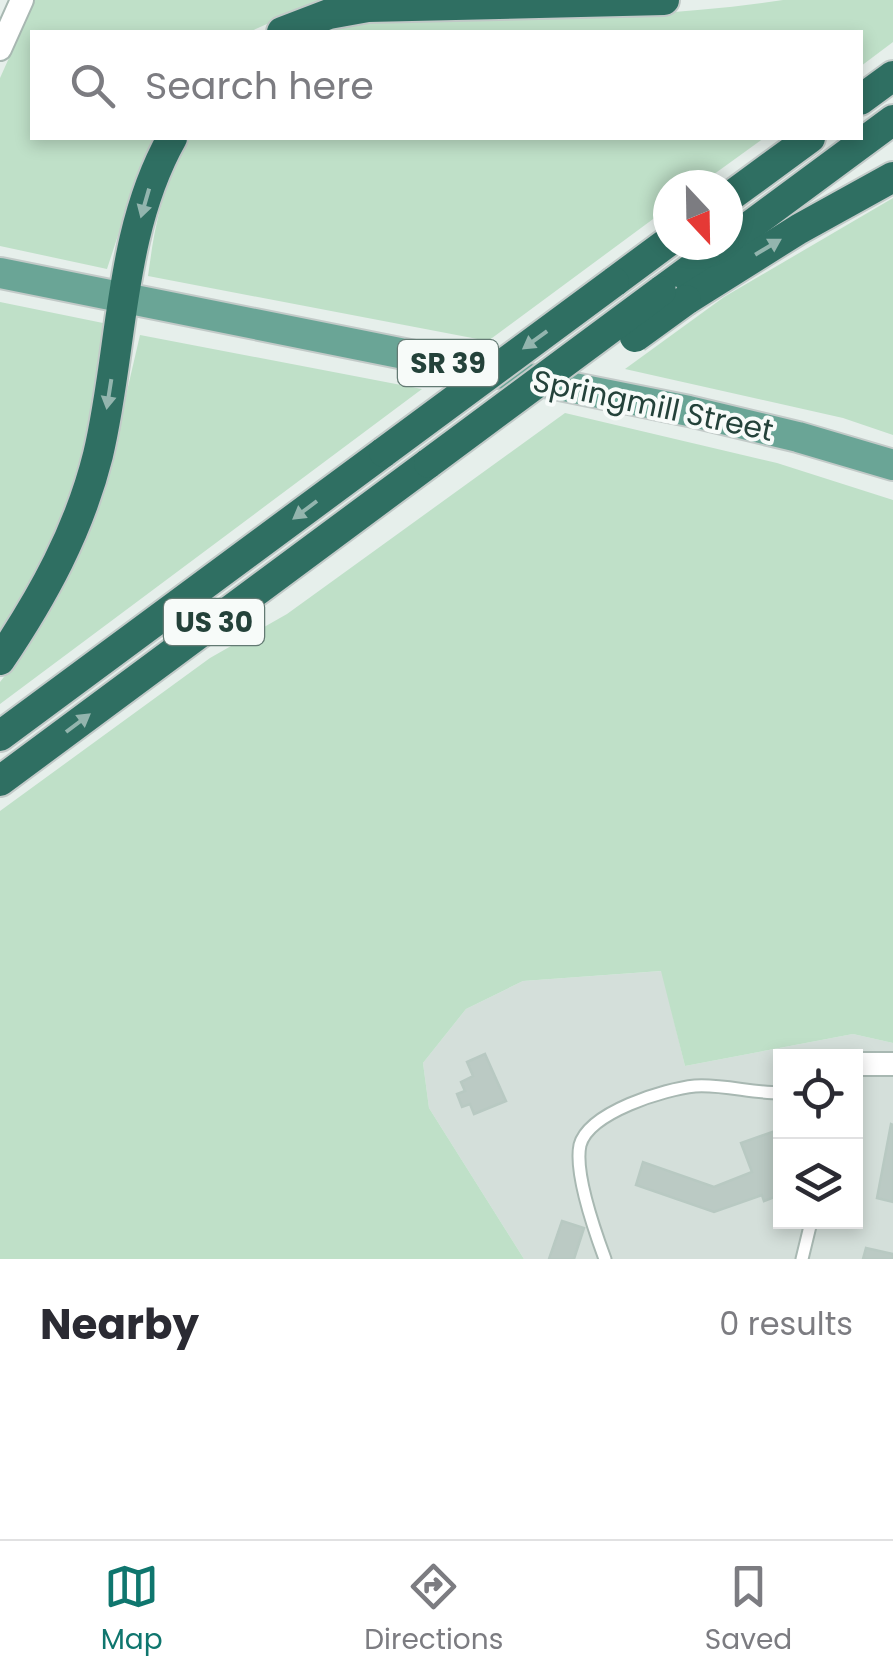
<!DOCTYPE html>
<style>
:root{--surface:#fff;--page:#f2f2f3;--text:#2b2b33;--muted:#7c7c81;--line:#e1e1e2;--accent:#0f766e}
body{margin:0;font-family:Poppins,sans-serif;background:var(--page);color:var(--text)}
.controls{position:absolute;right:30px;bottom:30px;display:grid;overflow:hidden;border-radius:0px;box-shadow:0 5px 15px #0003}
.controls button{width:90px;height:90px;display:grid;place-items:center;padding:0;border:0;border-bottom:2px solid var(--line);background:var(--surface);color:var(--text);font:50px sans-serif}
.compass{position:absolute;left:653px;top:170px;width:90px;height:90px;border-radius:50%;background:var(--surface);box-shadow:0 5px 15px #0003;rotate:158deg}
.list{margin:0;padding:0;list-style:none}
h2{display:flex;justify-content:space-between;align-items:center;height:130px;margin:0;padding:0 40px;font-size:42px}
h2 small{font-size:32px;font-weight:400;color:var(--muted)}
.icon{flex:none;width:55px;height:55px;fill:none;stroke:currentColor;stroke-width:2;stroke-linecap:round;stroke-linejoin:round}
.map{position:relative;flex:none;width:893px;height:1259px;overflow:hidden}
.search{position:absolute;background:var(--surface);box-shadow:0 5px 15px #0003;left:30px;right:30px;top:30px;height:110px;display:flex;align-items:center;gap:25px;box-sizing:border-box;padding:0 35px;border-radius:0px;color:var(--muted);font-size:38px}
.sheet{height:280px;background:var(--surface)}
nav{display:flex;justify-content:space-around;align-items:center;box-sizing:border-box;height:140px;border-top:2px solid var(--line);background:var(--surface);font-size:28px;color:var(--muted)}
nav a{display:grid;justify-items:center;gap:5px}
nav .on{color:var(--accent)}
.map>svg:first-child{display:block}
.built{fill:#d4dfda;fill-rule:evenodd}
.green{fill:#bfe0c8}
.building{fill:#bbcac4;stroke:#b8c9c2;stroke-width:2.5}
.lines{fill:none;stroke-linecap:round;stroke-linejoin:round}
.service-casing{stroke:#a8b8b2;stroke-width:15}
.minor-casing{stroke:#a8b8b2;stroke-width:26}
.primary-casing{stroke:#c2cac8;stroke-width:34}
.motorway-casing{stroke:#c2cac8;stroke-width:34}
.service{stroke:#fff;stroke-width:11}
.minor{stroke:#fff;stroke-width:22}
.primary{stroke:#6aa596;stroke-width:30}
.motorway{stroke:#2f6f62;stroke-width:30}
.motorway-bridge-casing{stroke:#c2cac8;stroke-width:34;stroke-linecap:butt}
.motorway-bridge{stroke:#2f6f62;stroke-width:30}
.oneway{fill:#93b5ae}
.labels{text-anchor:middle;stroke-width:8;stroke-linejoin:round;paint-order:stroke}
.shield{fill:#f7fbf9;stroke:#637a73;stroke-width:2.5}
.shield-label{font-size:28px;font-weight:bold;fill:#24423a}
.street-label{font-size:30px;fill:#24423a;stroke:#f7fbf9}
</style>
<div class="map">
<svg width="893" height="1259" viewBox="0 0 893 1259">
<rect width="100%" height="100%" fill="#e6efeb"/>
<path class="built" d="M662,971l23,95 168,-32 40,9v216h-369l-95,-151 -6,-45 43,-54 57,-28zM780,1056h76v166h-76z"/>
<g class="green">
<polygon points="35,0 321,0 249,32 32,32 32,138 155,138 139,171 107,269 0,246 0,78"/>
<path d="M783,0h110v42l-32,24 -1,-34h-538l35,-10c142,-4 286,-1 426,-22z"/>
<path d="M190,138h574l-65,47h-31v23l-180,133 -340,-65c8,-58 14,-87 42,-138z"/>
<polygon points="893,198 893,435 843,418 625,369 724,297"/>
<path d="M0,302l103,21c-5,38 -7,79 -16,116 -17,70 -49,133 -87,192z"/>
<polygon points="140,335 422,389 0,704 0,682 30,644 58,598 83,543 115,443"/>
<polygon points="565,413 777,463 893,500 893,1043 853,1034 685,1066 661,971 523,981 466,1009 423,1063 429,1108 524,1259 0,1259 0,811 210,658 287,614"/>
</g>
<g class="building">
<polygon points="485,1054 506,1101 474,1114 470,1104 462,1107 457,1094 465,1091 461,1082 473,1076 467,1062"/>
<polygon points="891,1124 893,1125 893,1202 877,1198"/>
<polygon points="778,1130 780,1195 764,1201 762,1195 714,1212 636,1185 643,1162 714,1187 752,1172 741,1143"/>
<polygon points="562,1221 584,1228 574,1259 549,1259"/>
<polygon points="866,1248 893,1254 893,1259 863,1259"/>
</g>
<g class="lines">
<defs>
<g id="service">
<path d="M605,1259c-10,-27 -31,-86 -25,-114 9,-33 85,-56 115,-59 27,-2 57,7 85,7"/>
<polyline points="802,1259 811,1222"/>
</g>
<g id="minor">
<polyline points="0,49 22,0"/>
<polyline points="856,1064 893,1064"/>
</g>
<polyline id="primary" points="0,273 689,411 798,437 893,465"/>
<g id="motorway">
<polyline points="282,32 329,14 368,7 664,0"/>
<polyline points="860,100 893,76"/>
<polyline points="728,198 810,138"/>
<polyline points="728,242 893,120"/>
<polyline points="614,282 668,242"/>
<polyline points="661,291 724,245"/>
<polyline points="686,300 799,229 893,177"/>
<path d="M0,660c43,-64 79,-129 98,-205 25,-105 20,-221 74,-317"/>
<polyline points="0,736 384,452"/>
<polyline points="0,781 429,463"/>
</g>
</defs>
<use href="#service" class="service-casing"/>
<use href="#minor" class="minor-casing"/>
<use href="#primary" class="primary-casing"/>
<use href="#motorway" class="motorway-casing"/>
<use href="#service" class="service"/>
<use href="#minor" class="minor"/>
<use href="#primary" class="primary"/>
<use href="#motorway" class="motorway"/>
<defs>
<g id="motorway-bridge">
<polyline points="635,337 686,300"/>
<polyline points="384,452 614,282"/>
<polyline points="429,463 661,291"/>
</g>
</defs>
<use href="#motorway-bridge" class="motorway-bridge-casing"/>
<use href="#motorway-bridge" class="motorway-bridge"/>
</g>
<defs><path id="oneway-solid" d="M-6-.8H1V-3.2L6.5 0L1 3.2V.8H-6Z" transform="scale(2.5)"/></defs>
<g class="oneway">
<use href="#oneway-solid" transform="translate(145 203) rotate(106)"/>
<use href="#oneway-solid" transform="translate(768 247) rotate(-31)"/>
<use href="#oneway-solid" transform="translate(535 340) rotate(144)"/>
<use href="#oneway-solid" transform="translate(109 394) rotate(99)"/>
<use href="#oneway-solid" transform="translate(305 510) rotate(143)"/>
<use href="#oneway-solid" transform="translate(78 723) rotate(-37)"/>
</g>
<g class="labels">
<g class="shield">
<rect x="398" y="340" width="100" height="46" rx="8"/>
<rect x="164" y="599" width="100" height="46" rx="8"/>
</g>
<g class="shield-label">
<text x="448" y="373">SR 39</text>
<text x="214" y="632">US 30</text>
</g>
<g class="street-label">
<text transform="translate(653 406) rotate(12)" y="10">Springmill Street</text>
</g>
</g>
</svg>
<div class="controls">
<button><svg class="icon" aria-label="locate" viewBox="0 0 24 24"><circle cx="12" cy="12" r="6"/><path d="M12 2v4M12 18v4M2 12h4M18 12h4"/></svg></button>
<button><svg class="icon" aria-label="layers" viewBox="0 0 24 24"><path d="M12 4l9 5-9 5-9-5zM3 14l9 5 9-5"/></svg></button>
</div>
<svg class="compass" viewBox="-18 -18 36 36"><path d="M0-13l5 13h-10z" fill="#e53935"/><path d="M0 13l5-13h-10z" fill="#7c7c81"/></svg>
<div class="search"><svg class="icon" aria-label="search" viewBox="0 0 24 24"><circle cx="10" cy="10" r="6"/><path d="M15 15l6 6"/></svg>Search here</div>
</div>
<section class="sheet">
<h2>Nearby<small>0 results</small></h2>
<ul class="list">
</ul>
</section>
<nav>
<a class="on"><svg class="icon" aria-label="map" viewBox="0 0 24 24"><path d="M3 6l6-2 6 2 6-2v14l-6 2-6-2-6 2zM9 4v14M15 6v14"/></svg>Map</a>
<a><svg class="icon" aria-label="directions" viewBox="0 0 24 24"><path d="M12 3l9 9-9 9-9-9zM9 14v-3h6M13 9l2 2-2 2"/></svg>Directions</a>
<a><svg class="icon" aria-label="saved" viewBox="0 0 24 24"><path d="M7 4h10v16l-5-4-5 4z"/></svg>Saved</a>
</nav>
